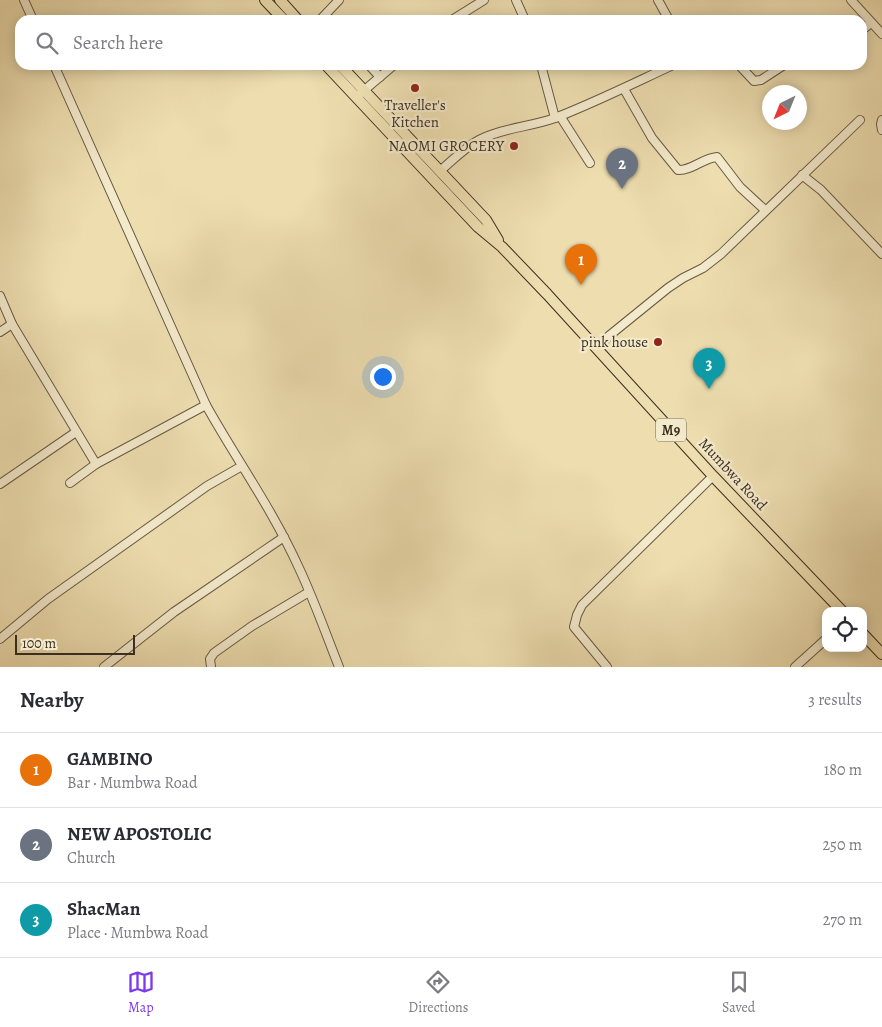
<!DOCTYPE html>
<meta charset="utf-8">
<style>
:root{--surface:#fff;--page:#f7f7f7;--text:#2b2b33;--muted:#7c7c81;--line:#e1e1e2;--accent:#7c3aed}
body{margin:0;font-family:Alegreya,serif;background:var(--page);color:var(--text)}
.controls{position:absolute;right:15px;bottom:15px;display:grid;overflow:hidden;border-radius:10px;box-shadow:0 2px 12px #0003}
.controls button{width:45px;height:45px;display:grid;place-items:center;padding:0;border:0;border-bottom:1px solid var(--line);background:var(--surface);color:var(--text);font:25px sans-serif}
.compass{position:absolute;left:762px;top:85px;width:45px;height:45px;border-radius:50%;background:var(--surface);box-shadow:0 2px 12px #0003;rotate:223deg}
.scale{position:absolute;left:15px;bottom:12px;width:120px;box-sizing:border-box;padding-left:5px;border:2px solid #3b2f1f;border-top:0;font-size:14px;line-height:18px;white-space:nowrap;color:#3b2f1f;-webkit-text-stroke:4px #f3e9cb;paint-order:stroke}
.you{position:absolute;left:382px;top:376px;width:18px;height:18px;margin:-12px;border:4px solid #fff;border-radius:50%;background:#1a73e8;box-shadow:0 0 0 8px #1a73e833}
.badge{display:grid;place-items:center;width:32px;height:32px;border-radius:50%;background:var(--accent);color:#fff;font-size:16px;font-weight:700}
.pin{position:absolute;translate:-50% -41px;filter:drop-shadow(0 1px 2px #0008)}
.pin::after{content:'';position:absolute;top:26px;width:18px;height:15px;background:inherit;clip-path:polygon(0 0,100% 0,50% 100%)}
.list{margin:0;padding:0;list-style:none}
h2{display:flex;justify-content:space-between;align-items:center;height:65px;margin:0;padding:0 20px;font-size:21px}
h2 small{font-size:16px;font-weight:400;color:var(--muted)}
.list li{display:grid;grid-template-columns:32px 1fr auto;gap:15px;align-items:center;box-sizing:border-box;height:75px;padding:0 20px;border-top:1px solid var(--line)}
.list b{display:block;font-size:19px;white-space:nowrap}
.list p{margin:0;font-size:16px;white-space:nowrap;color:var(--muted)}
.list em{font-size:16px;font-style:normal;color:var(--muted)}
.icon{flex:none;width:28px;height:28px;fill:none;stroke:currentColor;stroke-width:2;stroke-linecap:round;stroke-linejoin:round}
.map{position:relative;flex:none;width:882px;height:667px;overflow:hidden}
.search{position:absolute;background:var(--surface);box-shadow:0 2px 12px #0003;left:15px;right:15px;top:15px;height:55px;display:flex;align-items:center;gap:12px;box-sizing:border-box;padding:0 18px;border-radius:15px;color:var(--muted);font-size:19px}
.sheet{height:290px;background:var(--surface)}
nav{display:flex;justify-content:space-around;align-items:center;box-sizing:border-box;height:70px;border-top:1px solid var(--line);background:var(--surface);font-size:14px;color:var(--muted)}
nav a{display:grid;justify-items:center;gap:2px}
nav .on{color:var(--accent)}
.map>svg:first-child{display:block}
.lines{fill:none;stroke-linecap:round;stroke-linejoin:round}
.minor-casing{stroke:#685a43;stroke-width:10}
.major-casing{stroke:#3b2f1f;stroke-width:12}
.minor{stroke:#f3e9cb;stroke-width:8}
.major{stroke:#edddaf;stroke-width:10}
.poi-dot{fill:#8f2418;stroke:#f3e9cb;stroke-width:2}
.labels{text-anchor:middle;stroke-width:4.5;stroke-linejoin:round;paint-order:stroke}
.shield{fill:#f3e9cb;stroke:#726753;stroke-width:1}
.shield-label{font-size:14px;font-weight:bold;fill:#3b2f1f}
.poi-label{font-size:15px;fill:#3b2f1f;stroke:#f3e9cb;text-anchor:end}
.street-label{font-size:15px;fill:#3b2f1f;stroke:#f3e9cb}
</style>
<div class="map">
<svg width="882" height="667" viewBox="0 0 882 667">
<rect width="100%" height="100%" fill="#edddaf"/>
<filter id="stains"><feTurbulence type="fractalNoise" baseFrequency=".004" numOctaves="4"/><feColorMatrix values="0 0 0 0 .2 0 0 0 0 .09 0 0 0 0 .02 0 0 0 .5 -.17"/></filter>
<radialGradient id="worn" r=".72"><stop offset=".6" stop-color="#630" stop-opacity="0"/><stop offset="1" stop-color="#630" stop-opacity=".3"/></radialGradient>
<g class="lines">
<defs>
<g id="minor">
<polyline points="24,0 33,20"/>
<polyline points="516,0 525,20"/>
<polyline points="658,0 669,20"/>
<polyline points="851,0 882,34"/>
<polyline points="320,20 339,0"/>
<polyline points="452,20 484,0"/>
<polyline points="862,30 871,23"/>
<path d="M54,65l152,340c30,54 67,105 93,163 15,32 27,66 40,99"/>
<polyline points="369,65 380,77"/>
<polyline points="541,65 555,118"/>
<polyline points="739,65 754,81 761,80 784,65"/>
<path d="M624,89l28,49 26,32c13,1 25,-12 39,-13l23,30 25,23"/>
<polyline points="361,93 394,65"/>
<polyline points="560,116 590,163"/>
<polyline points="882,120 881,124 882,130"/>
<path d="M440,171c12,-10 24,-23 39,-31 23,-12 51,-13 76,-22 41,-16 79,-35 118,-53"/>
<polyline points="802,175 821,190 882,254"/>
<polyline points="0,296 12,324 96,464"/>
<polyline points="0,332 12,324"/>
<polyline points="596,348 610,335 668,288 683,278 703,268 721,254 860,120"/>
<polyline points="70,483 96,464 206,405"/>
<polyline points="0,484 76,432"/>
<polyline points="0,639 48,599 207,486 242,466"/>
<polyline points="104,667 174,612 284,537"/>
<polyline points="211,667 210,659 214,653 252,626 309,592"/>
<polyline points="607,667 574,627 577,615 582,605 713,476"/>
<polyline points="795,667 826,639"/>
</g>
<g id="major">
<polyline points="265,0 284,20"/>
<polyline points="280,0 298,20"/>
<polyline points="326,65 478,227 502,247 547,294 713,476 842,611"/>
<polyline points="340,65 486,220 498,240"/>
<polyline points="863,634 882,654"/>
</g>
</defs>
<use href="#minor" class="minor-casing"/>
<use href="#major" class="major-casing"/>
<use href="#minor" class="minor"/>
<use href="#major" class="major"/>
</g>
<g class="poi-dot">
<circle cx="415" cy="88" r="5"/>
<circle cx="514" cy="146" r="5"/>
<circle cx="658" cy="342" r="5"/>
</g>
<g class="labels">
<rect class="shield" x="656" y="418.5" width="30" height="23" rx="4"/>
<g class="shield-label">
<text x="671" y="435">M9</text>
</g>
<g class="poi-label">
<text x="415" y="110" text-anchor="middle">Traveller's<tspan x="415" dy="17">Kitchen</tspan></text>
<text x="504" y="151">NAOMI GROCERY</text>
<text x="648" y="347">pink house</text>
</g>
<g class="street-label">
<text transform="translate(733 474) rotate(47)" y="5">Mumbwa Road</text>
</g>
</g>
<rect width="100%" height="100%" filter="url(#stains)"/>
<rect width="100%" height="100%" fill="url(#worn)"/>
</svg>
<div class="controls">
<button><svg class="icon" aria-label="locate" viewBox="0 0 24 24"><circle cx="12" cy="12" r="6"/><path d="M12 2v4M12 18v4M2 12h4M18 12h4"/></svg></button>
</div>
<svg class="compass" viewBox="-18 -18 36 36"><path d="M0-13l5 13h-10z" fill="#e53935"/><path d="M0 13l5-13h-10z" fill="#7c7c81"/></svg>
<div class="scale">100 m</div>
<div class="you"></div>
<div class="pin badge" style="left:581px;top:285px;background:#e8710a">1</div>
<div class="pin badge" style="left:622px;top:189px;background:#6b7280">2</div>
<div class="pin badge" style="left:709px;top:389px;background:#0f9aa8">3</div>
<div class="search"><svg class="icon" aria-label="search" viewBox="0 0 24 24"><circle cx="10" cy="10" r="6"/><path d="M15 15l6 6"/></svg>Search here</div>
</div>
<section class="sheet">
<h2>Nearby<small>3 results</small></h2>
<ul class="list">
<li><span class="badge" style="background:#e8710a">1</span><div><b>GAMBINO</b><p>Bar · Mumbwa Road</p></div><em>180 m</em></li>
<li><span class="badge" style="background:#6b7280">2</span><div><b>NEW APOSTOLIC</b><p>Church</p></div><em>250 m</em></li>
<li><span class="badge" style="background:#0f9aa8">3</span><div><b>ShacMan</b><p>Place · Mumbwa Road</p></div><em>270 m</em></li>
</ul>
</section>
<nav>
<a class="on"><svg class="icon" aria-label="map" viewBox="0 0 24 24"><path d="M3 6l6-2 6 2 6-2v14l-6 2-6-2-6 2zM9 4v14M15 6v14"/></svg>Map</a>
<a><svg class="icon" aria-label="directions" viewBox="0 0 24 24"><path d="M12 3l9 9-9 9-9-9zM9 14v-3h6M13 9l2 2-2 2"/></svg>Directions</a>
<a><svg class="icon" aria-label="saved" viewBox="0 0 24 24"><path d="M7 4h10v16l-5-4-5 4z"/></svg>Saved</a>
</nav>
